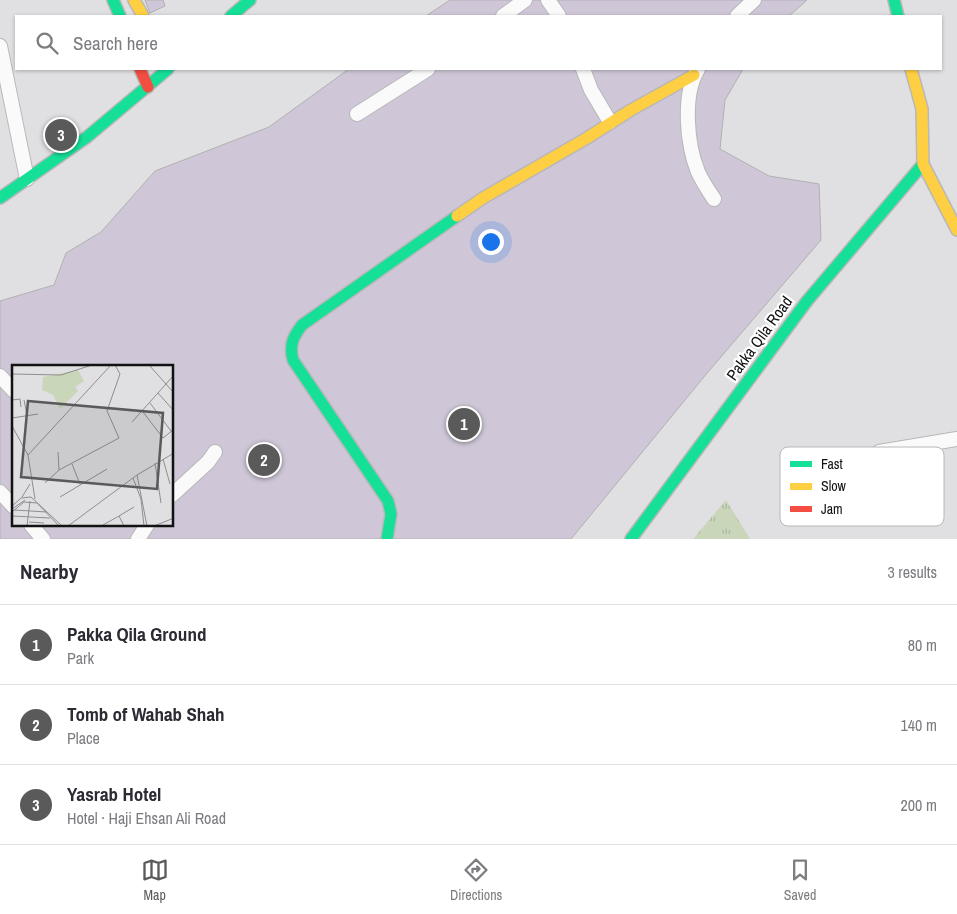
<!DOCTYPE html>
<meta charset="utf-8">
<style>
:root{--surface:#fff;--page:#f7f7f7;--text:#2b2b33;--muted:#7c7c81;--line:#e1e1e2;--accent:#5a5a5b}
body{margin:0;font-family:"Archivo Narrow",sans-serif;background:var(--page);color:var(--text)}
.you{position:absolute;left:490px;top:241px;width:18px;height:18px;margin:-12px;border:4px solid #fff;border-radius:50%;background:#1a73e8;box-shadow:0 0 0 8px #1a73e833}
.badge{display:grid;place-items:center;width:32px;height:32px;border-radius:50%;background:var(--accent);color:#fff;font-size:16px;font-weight:700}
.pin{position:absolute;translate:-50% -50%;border:2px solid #fff;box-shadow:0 1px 5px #0006}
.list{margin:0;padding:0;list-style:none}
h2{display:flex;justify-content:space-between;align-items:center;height:65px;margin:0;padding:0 20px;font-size:21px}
h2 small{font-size:16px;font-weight:400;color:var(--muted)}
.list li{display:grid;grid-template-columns:32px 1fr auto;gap:15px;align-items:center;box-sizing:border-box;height:80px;padding:0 20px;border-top:1px solid var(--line)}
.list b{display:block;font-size:19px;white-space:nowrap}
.list p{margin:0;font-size:16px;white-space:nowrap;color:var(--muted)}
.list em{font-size:16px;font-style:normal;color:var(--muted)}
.icon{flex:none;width:28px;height:28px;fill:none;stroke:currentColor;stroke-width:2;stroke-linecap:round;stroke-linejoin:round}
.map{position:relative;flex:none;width:957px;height:539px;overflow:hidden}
.search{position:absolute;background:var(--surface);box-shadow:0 1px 4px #0004;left:15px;right:15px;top:15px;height:55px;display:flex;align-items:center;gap:12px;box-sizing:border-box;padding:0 18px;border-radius:0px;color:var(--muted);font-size:19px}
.sheet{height:305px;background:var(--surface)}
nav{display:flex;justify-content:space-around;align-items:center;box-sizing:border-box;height:70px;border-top:1px solid var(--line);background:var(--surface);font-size:14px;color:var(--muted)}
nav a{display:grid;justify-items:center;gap:2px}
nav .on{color:var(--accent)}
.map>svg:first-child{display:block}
.grass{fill:url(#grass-tufts)}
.building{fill:#cfc7d7;stroke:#b1b0b1;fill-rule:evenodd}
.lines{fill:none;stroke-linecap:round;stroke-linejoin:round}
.street-casing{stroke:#b8b7b9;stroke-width:16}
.fast-casing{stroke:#b8b7b9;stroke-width:14}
.slow-casing{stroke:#b8b7b9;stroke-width:14}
.jam-casing{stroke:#b8b7b9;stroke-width:14}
.street{stroke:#fafafa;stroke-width:14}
.fast{stroke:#16e098;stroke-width:11}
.slow{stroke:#ffcf43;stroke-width:11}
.jam{stroke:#f24e42;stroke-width:11}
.labels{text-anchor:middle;stroke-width:4.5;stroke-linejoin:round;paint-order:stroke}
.street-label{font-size:16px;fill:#121213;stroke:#fff}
.inset-road{fill:none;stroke:#8e8d8f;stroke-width:1}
.view{fill:#5a5a5b;fill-opacity:0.15;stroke:#5a5a5b;stroke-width:2.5}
.inset-edge{fill:none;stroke:#121213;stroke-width:2.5}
.key{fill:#fff;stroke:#b8b8b8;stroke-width:1}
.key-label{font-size:14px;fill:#121213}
</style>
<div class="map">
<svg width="957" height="539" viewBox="0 0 957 539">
<defs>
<pattern id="grass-tufts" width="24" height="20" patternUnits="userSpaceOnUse" patternTransform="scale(1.25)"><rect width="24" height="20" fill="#cad6ba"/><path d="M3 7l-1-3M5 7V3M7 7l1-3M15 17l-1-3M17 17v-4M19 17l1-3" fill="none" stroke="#acb79f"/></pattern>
</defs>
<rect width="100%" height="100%" fill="#e0dfe1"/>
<polygon class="grass" points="726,500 750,539 693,539"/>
<g class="building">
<polygon points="145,0 163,0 165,6 150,13"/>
<polygon points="450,0 807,0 789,16 426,16"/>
<path d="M349,69h394l-18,31 -5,49 49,27 50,8 2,56 -113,132 -137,167h-571v-238l54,-16 12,-32 35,-21 54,-61 114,-44zM14,367h158v158h-158z"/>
</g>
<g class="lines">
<defs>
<g id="street">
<polyline points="548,0 559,16"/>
<polyline points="503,16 525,0"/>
<polyline points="737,16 754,0"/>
<polyline points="0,46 27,179"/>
<polyline points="583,69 591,90 610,122"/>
<path d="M698,69c-16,26 -11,76 0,103 4,9 10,18 16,27"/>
<polyline points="357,114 428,69"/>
<polyline points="0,376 14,391"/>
<polyline points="879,452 957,439"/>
<polyline points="0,492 14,507"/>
<polyline points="172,495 208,462 215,452"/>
<polyline points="31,525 43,539"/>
<polyline points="138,539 147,525"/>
</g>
<g id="fast">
<polyline points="113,0 120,16"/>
<polyline points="894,0 898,16"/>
<polyline points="231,16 250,0"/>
<polyline points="0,198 87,137 168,69"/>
<path d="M387,539l4,-25 -3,-13 -95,-141c-4,-15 0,-23 9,-35l155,-109"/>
<polyline points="631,539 807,301 923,164"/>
</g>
<g id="slow">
<polyline points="134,0 143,16"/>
<polyline points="911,69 922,109 923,164 957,230"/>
<polyline points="457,216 483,198 587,138 631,110 694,75"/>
</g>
<polyline id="jam" points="140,69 148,87"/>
</defs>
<use href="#street" class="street-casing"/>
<use href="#fast" class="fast-casing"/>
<use href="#slow" class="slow-casing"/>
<use href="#jam" class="jam-casing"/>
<use href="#street" class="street"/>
<use href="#fast" class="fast"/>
<use href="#slow" class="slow"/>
<use href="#jam" class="jam"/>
</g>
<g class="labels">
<g class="street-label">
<text transform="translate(759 338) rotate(-54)" y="6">Pakka Qila Road</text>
</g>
</g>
<g transform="translate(12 365)">
<rect width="161" height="161" fill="#e0dfe1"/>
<path d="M66,5l6,11 -9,6 3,4 -18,18 -7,-14 -11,-5 1,-13z" fill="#cad6ba"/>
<path class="inset-road" d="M137,0l25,28M0,9l49,1 31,-10M146,28l16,18M0,35l8,-1 1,8M12,35l3,15M138,38l21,28M131,47l20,26 11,-9M0,53l26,-4M120,57l42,-47M0,61l16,29 7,44M46,87l1,18M16,90l83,-90M151,94l7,25M143,98l6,40M60,99l8,20M125,110l10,51M121,113l8,21 3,27M33,118l14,-13 60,-32 -12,-27 13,-37 -5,-9M10,132l8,-13M48,132l47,-28M0,141l9,-8 10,-1 31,29M0,144l13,-9M2,145l33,2M0,147l12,-10 13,1 22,23M0,151l38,2M107,151l15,-9M17,157l15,1M91,160l16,-9 5,10M15,161l3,-25M56,161l69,-51 37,-22M142,161l20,-8"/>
<path class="view" d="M16,36l135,12 -6,76 -136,-12z"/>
<rect width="161" height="161" class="inset-edge"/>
</g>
<rect x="780" y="447" width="164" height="79" rx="8" class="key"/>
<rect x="790" y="461" width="22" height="6" fill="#16e098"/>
<rect x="790" y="483" width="22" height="7" fill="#ffcf43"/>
<rect x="790" y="506" width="22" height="6" fill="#f24e42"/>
<g class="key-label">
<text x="821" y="469">Fast</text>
<text x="821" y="491">Slow</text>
<text x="821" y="514">Jam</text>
</g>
</svg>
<div class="you"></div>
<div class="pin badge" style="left:464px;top:424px">1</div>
<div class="pin badge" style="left:264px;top:460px">2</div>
<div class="pin badge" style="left:61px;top:135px">3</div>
<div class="search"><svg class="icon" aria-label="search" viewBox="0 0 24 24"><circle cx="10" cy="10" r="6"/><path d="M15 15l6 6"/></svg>Search here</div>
</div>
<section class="sheet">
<h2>Nearby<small>3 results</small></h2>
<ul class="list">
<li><span class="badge">1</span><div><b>Pakka Qila Ground</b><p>Park</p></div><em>80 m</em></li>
<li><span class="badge">2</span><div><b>Tomb of Wahab Shah</b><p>Place</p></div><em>140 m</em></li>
<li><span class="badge">3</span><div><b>Yasrab Hotel</b><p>Hotel · Haji Ehsan Ali Road</p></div><em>200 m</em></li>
</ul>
</section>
<nav>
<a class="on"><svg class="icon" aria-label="map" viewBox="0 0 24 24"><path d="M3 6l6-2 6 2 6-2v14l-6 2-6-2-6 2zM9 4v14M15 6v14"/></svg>Map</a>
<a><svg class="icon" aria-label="directions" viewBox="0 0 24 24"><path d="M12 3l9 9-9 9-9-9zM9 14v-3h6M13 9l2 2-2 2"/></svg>Directions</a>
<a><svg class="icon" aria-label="saved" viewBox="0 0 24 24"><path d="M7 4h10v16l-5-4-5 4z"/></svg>Saved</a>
</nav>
